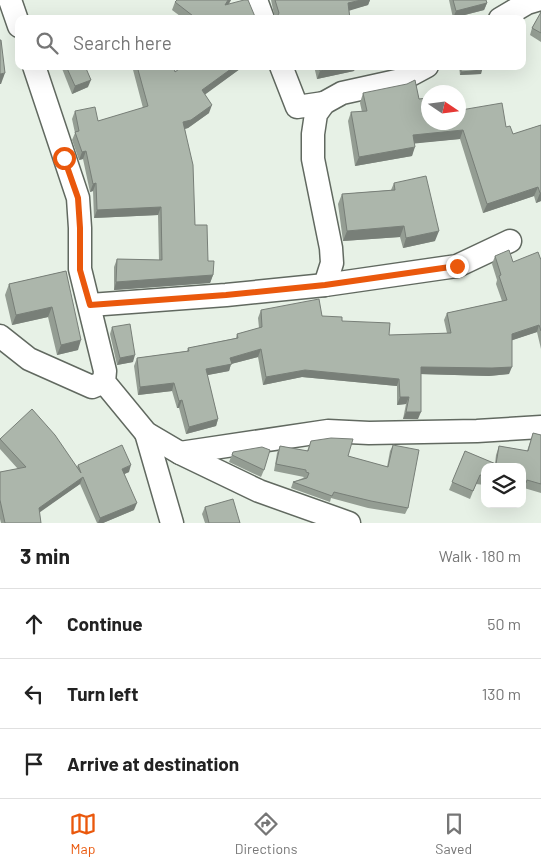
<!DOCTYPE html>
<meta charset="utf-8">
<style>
:root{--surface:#fff;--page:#f6f6f6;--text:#222;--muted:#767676;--line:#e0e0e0;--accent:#ea580c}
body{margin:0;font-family:Barlow,sans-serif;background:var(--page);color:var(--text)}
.controls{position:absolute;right:15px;bottom:15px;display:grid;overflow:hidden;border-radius:10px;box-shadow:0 5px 20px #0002}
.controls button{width:45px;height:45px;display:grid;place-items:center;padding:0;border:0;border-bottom:1px solid var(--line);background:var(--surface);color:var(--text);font:25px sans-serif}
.compass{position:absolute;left:421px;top:85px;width:45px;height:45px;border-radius:50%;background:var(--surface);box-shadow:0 5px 20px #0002;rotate:103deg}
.stop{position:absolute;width:15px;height:15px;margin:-11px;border:4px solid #ea580c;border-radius:50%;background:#fff}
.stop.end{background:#ea580c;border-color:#fff;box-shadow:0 1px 5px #0008}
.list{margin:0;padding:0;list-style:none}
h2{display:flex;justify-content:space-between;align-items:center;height:65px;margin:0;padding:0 20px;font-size:21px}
h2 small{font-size:16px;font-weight:400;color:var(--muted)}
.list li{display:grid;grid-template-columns:32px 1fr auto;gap:15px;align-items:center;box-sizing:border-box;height:70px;padding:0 20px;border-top:1px solid var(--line)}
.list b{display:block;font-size:19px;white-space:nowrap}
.list em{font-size:16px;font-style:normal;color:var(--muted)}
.icon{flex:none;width:28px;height:28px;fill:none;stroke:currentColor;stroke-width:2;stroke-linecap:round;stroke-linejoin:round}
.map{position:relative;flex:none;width:541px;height:523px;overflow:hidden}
.search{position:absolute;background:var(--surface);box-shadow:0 5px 20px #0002;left:15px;right:15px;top:15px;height:55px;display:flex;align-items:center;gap:12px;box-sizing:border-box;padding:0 18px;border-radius:10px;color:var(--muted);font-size:19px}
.sheet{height:275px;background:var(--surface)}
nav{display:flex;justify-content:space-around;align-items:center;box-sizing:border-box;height:70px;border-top:1px solid var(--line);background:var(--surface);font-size:14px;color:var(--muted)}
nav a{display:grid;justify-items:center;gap:2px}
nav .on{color:var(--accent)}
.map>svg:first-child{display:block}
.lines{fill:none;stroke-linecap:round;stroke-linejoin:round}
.street-casing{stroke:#616960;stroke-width:25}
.street{stroke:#fff;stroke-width:22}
.wall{fill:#949d93}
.shaded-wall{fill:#787f78}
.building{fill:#acb6ab;stroke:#787f78}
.route{stroke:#ea580c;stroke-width:6}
</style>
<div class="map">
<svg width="541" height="523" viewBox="0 0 541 523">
<rect width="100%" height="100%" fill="#e7f1e6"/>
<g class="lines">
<defs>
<g id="street">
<polyline points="10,0 19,26"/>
<polyline points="256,0 263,19"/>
<polyline points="500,19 527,3 537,0"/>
<polyline points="34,66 78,198 80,228 80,269 105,371 104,382 146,433 180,453 259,491 349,523"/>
<polyline points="281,66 297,107 324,103"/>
<polyline points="325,285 332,263 331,248 313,159 313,134 316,114 324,103 342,93 401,80 427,66"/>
<polyline points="90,305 226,295 325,285 457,266 510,241"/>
<polyline points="0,336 29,359 92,387 104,382"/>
<polyline points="146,433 172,523"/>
<polyline points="180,453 328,431 369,433 477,431 541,427"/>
</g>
</defs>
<use href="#street" class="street-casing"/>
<use href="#street" class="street"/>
</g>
<g class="wall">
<polygon points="231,0 229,4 256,19 184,19 172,10 175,2"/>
<polygon points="271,0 370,0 368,5 349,10 350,19 275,19"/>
<polygon points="449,0 486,0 487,3 484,10 453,18"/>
<polygon points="541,12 541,42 530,35 532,28"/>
<polygon points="61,66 85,66 88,87 72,94"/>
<polygon points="132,66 174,66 175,72 183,66 244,66 205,94 209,113 188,128 185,129 195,225 213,275 210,283 114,290 114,267 117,259 159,260 158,215 94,218 93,191 90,192 83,159 79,160 72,140 75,133 72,119 75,111 98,121 143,108"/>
<polygon points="314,66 356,66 354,71 317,79"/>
<polygon points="459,66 482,66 481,74 460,75"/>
<polygon points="363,93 419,99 461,110 506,127 513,134 541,125 541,201 536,203 534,196 483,213 460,139 414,143 412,156 355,166 348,121 351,112 362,112 360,103"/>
<polygon points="394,183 435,241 403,248 400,237 343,241 338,204 342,194 391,190"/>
<polygon points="495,256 513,262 541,260 541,349 537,332 512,340 509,374 489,376 421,374 418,419 403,419 406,404 397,405 397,386 302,377 263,385 258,357 231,364 229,371 207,375 218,419 216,426 186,434 179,408 177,408 172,391 138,395 134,366 137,358 187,351 188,348 236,338 237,334 259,328 258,318 261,310 322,316 389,335 447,333 444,320 447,313 502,301 496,284 497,280 492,264"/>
<polygon points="66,271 78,350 57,355 48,317 12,325 5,295 9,284"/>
<polygon points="112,327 133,362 117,365 110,334"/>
<polygon points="533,433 541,435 541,493 524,488 523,492 522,492 522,467 485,467 485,485 476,484 470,499 449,490 465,451 495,464 496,455 499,446 527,451"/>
<polygon points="0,439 77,467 78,465 129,472 124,474 134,510 103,523 97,523 80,484 39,512 41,523 1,523 0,519 0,472 18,469 0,449"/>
<polygon points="311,441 348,456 387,467 390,451 393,445 408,508 405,514 368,508 331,498 330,502 291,488 293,482 303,478 304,477 274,471 277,453 280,446 307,451"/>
<polygon points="233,452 264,470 261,477 229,462"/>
<polygon points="205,507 240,523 205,523 202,514"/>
</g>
<g class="shaded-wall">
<polygon points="228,0 231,0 222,13 225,5"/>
<polygon points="361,0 370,0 368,5 345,12 348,3"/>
<polygon points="487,3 484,10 453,18 456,11"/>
<polygon points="235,66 244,66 199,99 202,90"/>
<polygon points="343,66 356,66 354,71 317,79 320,71"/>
<polygon points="482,70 481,74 460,75 461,72"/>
<polygon points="5,73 1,84 0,84 0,74"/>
<polygon points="91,80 88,87 72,94 75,86"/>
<polygon points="212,105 209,113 188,128 180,130 183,122"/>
<polygon points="463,130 460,139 410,144 413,135"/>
<polygon points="415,147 412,156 355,166 359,157"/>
<polygon points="86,151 83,159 79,160 82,152"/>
<polygon points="96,183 93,191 90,192 93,184"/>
<polygon points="538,187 534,196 483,213 487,204"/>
<polygon points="540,193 541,193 541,201 536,203"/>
<polygon points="161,207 158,215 94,218 97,210"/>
<polygon points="404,226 400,237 343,241 347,231"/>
<polygon points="439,231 435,241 403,248 406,238"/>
<polygon points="213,275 210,283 114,290 116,282"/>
<polygon points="52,307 48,317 12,325 16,315"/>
<polygon points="539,325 537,332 510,341 512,334"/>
<polygon points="81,340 78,350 57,355 61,345"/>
<polygon points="261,349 258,357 231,364 229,371 203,376 206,369 230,358"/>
<polygon points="135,355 133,362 117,365 120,358"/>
<polygon points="421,367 512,367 509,374 489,376 419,374"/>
<polygon points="305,370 399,379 397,386 302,377 263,385 266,377"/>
<polygon points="174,383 172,391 138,395 140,387"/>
<polygon points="400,397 409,397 406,404 397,405"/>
<polygon points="182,400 179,408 177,408 179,401"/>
<polygon points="406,412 421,412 418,419 403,419"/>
<polygon points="218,419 216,426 186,434 189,427"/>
<polygon points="131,465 129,472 120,476 122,469"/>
<polygon points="83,477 80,484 36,515 39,508"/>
<polygon points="137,503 134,510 103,523 98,523 100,518"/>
</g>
<g class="building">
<polygon points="177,0 228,0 225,5 244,0 248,0 256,19 197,19 175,2"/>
<polygon points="275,0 361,0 348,3 350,19 309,19 309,17 303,19 276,19 279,13"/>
<polygon points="453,0 486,0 487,3 456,11"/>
<polygon points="541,12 541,33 532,28"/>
<polygon points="0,40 1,40 5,73 0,74"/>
<polygon points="66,66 85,66 91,80 75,86"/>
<polygon points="137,66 174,66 175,72 183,66 235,66 202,90 212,105 191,120 183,122 193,165 195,225 207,225 208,261 214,261 213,275 116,282 117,259 162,260 161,207 97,210 96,183 93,184 86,151 82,152 75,132 79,131 75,111 95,107 98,121 148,106"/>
<polygon points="319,66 343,66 320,71"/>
<polygon points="461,66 482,66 482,70 461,72"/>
<polygon points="415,80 419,99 428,98 428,122 458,122 458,95 459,95 461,110 502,103 506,127 510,126 513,134 541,125 541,193 540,193 538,187 487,204 463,130 413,135 415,147 359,157 351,112 367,111 363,93 407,84"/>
<polygon points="426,176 439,231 406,238 404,226 347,231 342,194 395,190 394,183"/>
<polygon points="509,250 513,262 538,252 541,260 541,331 539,325 512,334 512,367 492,368 421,367 421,412 406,412 409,397 400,397 399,379 305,370 266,377 261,349 230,358 232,364 206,369 218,419 189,427 182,400 179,401 174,383 140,387 137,358 189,351 188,348 238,338 237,334 262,327 261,310 319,299 322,316 342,317 342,321 390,323 389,335 451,333 447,313 507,300 499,276 501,275 495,256"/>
<polygon points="66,271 81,340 61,345 52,307 16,315 9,284"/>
<polygon points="130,324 135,355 120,358 112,327"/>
<polygon points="32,409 55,435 81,473 78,465 122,445 131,465 122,469 137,503 100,518 83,477 39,508 41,523 5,523 0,500 0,472 26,467 0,439"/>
<polygon points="533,433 541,435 541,484 527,480 526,483 522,483 522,467 485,467 485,476 480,475 473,491 452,482 465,451 496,464 499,446 528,451"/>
<polygon points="331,438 353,439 348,456 388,467 393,445 419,450 408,508 371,501 334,492 332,496 293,482 307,478 309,473 306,472 306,470 276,464 280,446 308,451 311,441"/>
<polygon points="262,447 270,450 264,470 232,455 233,452"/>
<polygon points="233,499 240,523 209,523 205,507"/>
</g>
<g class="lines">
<polyline class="route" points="64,158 78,198 80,228 80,270 90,305 226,295 325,285 457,266"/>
</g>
</svg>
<div class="controls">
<button><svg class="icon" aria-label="layers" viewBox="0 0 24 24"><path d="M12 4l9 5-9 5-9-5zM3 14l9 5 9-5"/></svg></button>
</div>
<svg class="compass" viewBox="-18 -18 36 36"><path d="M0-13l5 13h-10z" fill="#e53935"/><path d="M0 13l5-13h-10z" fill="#767676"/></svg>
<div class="stop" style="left:64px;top:158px"></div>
<div class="stop end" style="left:457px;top:266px"></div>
<div class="search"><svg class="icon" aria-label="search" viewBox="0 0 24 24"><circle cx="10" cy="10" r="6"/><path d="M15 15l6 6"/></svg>Search here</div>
</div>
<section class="sheet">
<h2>3 min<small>Walk · 180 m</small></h2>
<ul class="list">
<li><svg class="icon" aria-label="ahead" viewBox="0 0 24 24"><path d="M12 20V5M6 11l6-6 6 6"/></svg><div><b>Continue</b></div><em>50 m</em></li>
<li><svg class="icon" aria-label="left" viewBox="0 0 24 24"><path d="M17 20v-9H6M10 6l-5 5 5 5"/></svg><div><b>Turn left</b></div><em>130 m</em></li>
<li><svg class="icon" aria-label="arrive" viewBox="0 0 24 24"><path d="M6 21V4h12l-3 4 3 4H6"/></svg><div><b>Arrive at destination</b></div></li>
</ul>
</section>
<nav>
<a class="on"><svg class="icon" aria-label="map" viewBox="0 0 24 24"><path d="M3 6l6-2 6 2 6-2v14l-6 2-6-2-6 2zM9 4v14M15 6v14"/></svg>Map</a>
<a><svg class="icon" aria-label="directions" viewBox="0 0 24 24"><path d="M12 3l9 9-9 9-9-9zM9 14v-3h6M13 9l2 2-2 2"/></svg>Directions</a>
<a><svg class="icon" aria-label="saved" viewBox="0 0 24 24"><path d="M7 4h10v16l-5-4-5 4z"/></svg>Saved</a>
</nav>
